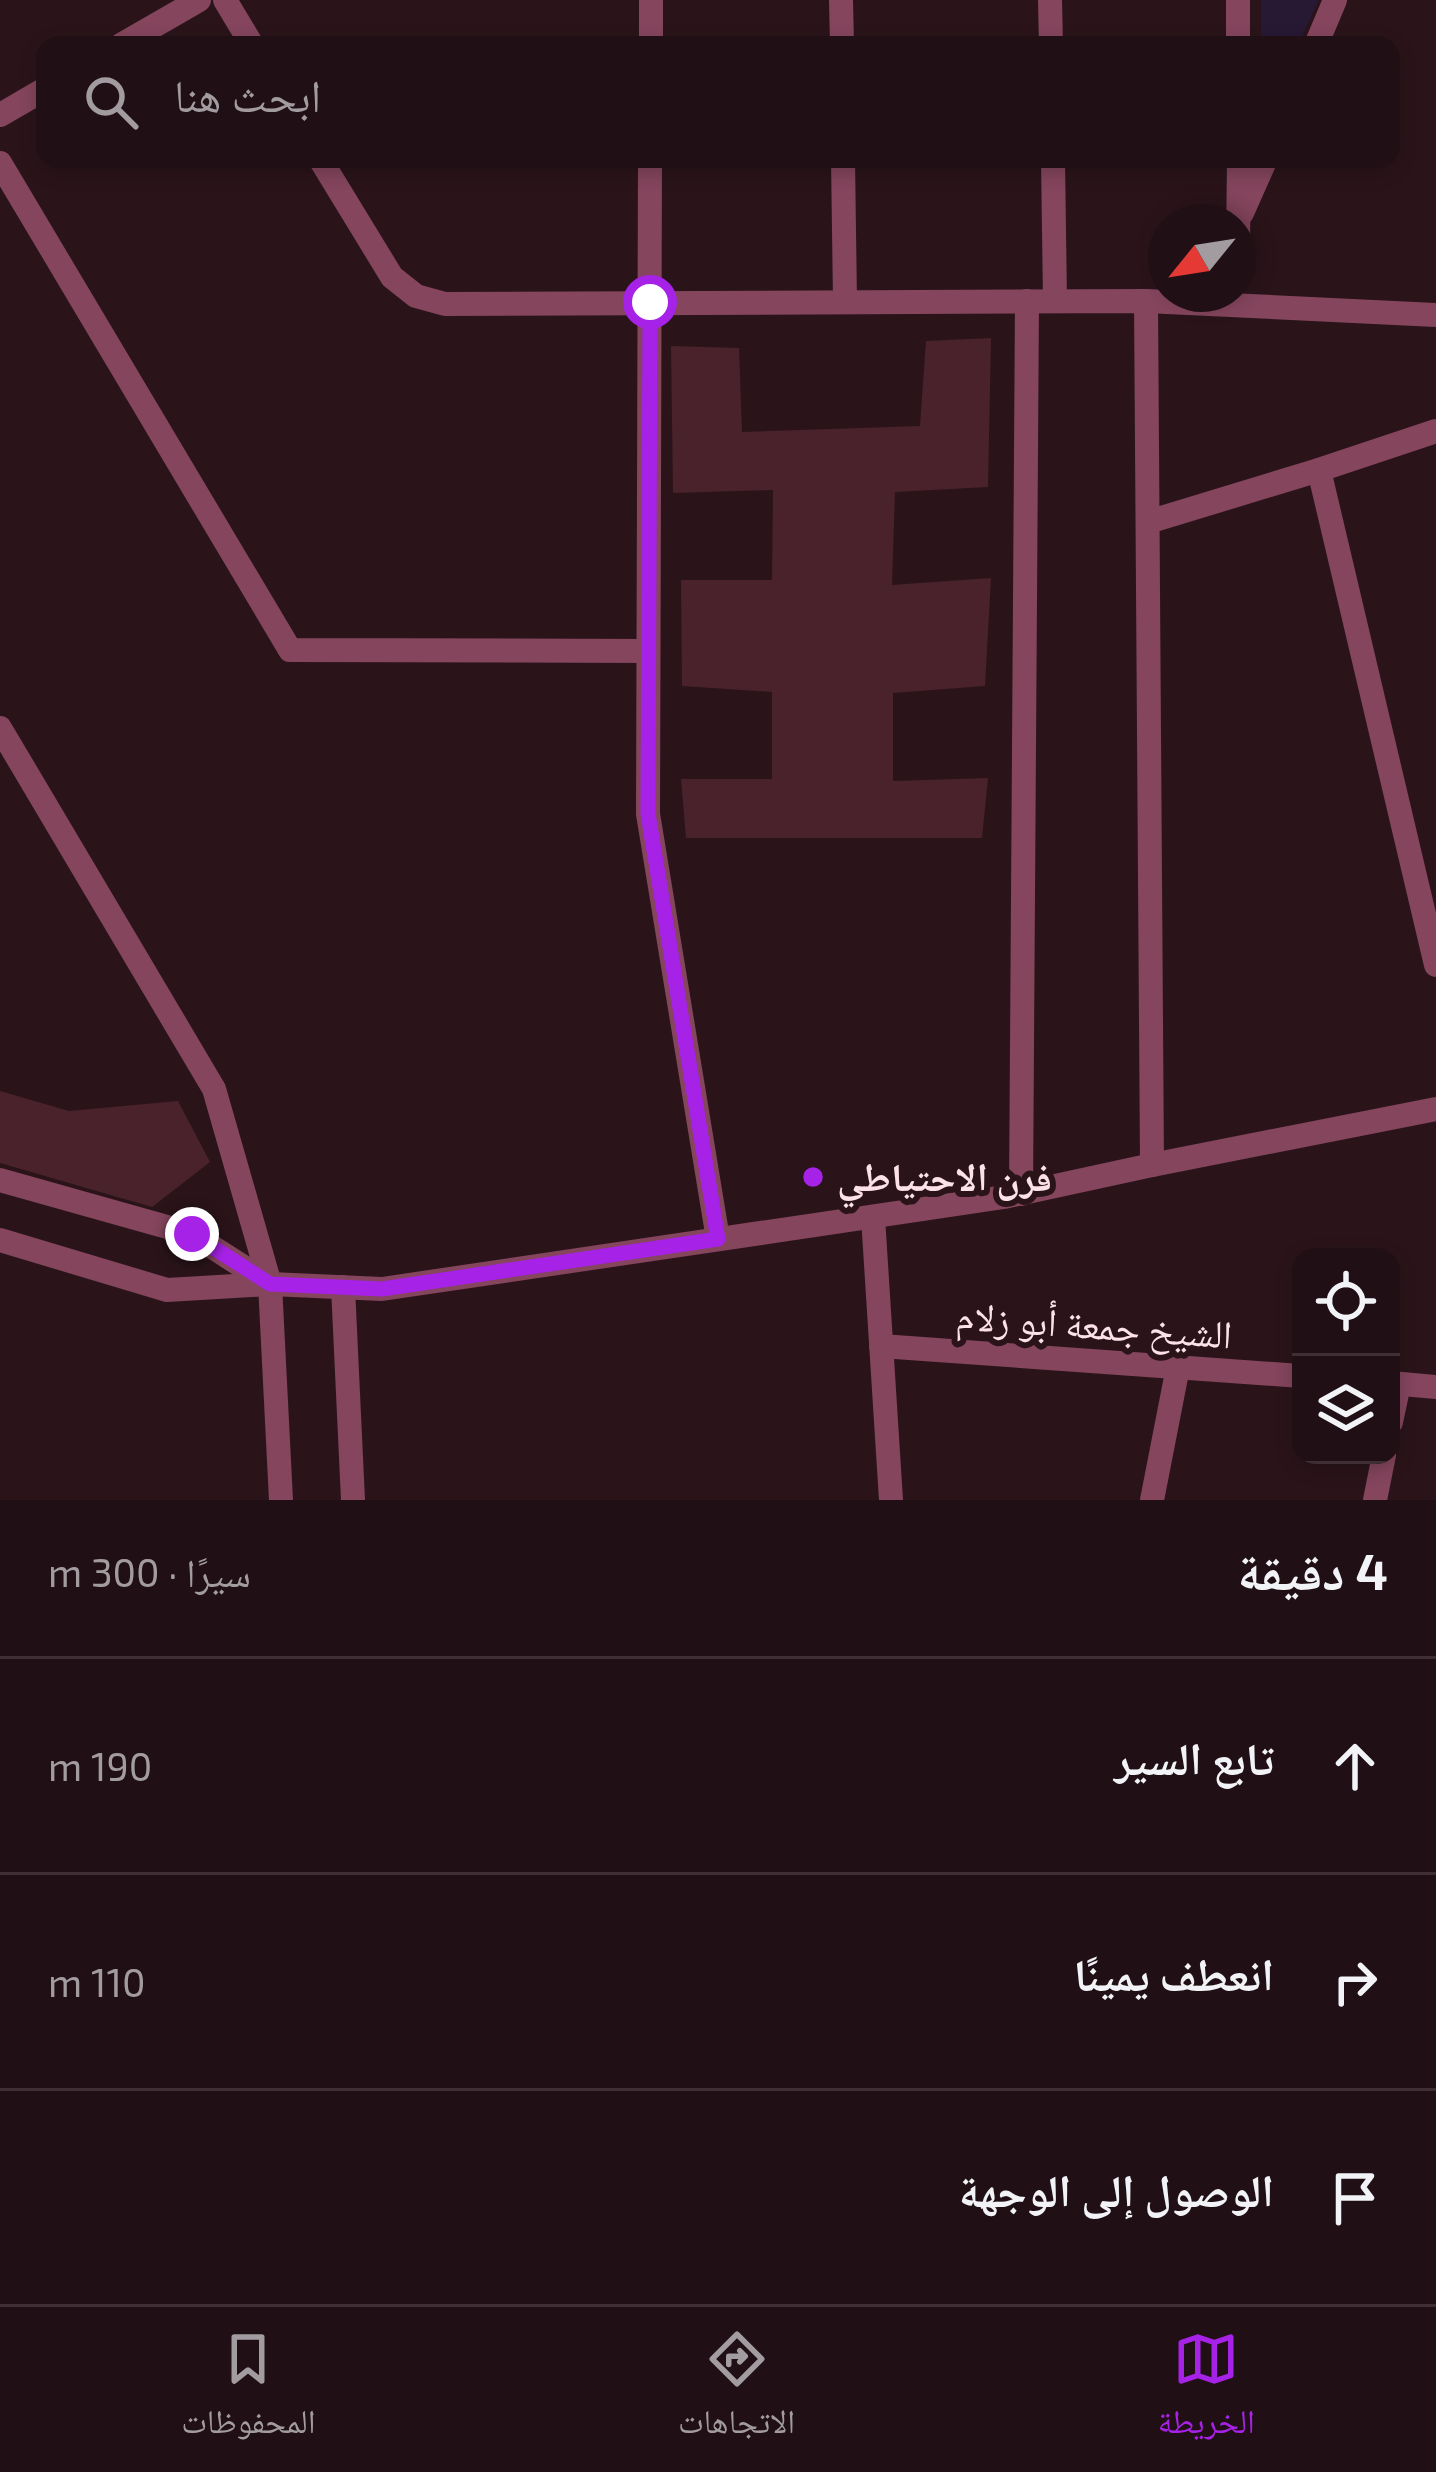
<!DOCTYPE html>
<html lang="ar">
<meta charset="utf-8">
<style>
:root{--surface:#200f14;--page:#2d1d22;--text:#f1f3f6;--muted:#a29ca0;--line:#3d2f34;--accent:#a722e7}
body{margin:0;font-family:"Exo 2","Noto Naskh Arabic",sans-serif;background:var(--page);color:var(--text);direction:rtl}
.controls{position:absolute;right:36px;bottom:36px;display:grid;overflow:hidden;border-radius:24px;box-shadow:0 6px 18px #0003}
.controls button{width:108px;height:108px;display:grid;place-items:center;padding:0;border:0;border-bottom:3px solid var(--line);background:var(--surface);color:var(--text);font:60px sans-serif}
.compass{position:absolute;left:1148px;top:204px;width:108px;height:108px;border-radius:50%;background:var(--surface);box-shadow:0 6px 18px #0003;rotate:240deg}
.stop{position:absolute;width:36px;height:36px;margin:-27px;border:9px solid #a722e7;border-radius:50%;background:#fff}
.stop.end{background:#a722e7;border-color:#fff;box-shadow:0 3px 12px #0008}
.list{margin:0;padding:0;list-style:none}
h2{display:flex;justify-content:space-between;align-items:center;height:156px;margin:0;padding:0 48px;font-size:51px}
h2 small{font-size:39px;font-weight:400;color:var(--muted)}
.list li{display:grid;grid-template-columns:78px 1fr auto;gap:36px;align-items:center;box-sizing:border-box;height:216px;padding:0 48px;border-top:3px solid var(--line)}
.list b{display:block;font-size:45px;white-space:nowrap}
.list em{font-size:39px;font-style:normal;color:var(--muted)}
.icon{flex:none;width:66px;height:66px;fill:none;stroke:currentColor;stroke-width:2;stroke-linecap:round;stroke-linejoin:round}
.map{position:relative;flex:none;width:1436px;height:1500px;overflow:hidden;direction:ltr}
.search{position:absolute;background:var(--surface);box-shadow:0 6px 18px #0003;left:36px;right:36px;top:36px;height:132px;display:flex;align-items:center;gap:30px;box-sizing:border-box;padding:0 42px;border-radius:24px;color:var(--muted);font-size:45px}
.sheet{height:804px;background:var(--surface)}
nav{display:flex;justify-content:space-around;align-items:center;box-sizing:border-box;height:168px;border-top:3px solid var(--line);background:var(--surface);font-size:33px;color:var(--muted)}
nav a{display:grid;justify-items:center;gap:6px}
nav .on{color:var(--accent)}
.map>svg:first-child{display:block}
.green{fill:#271834}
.building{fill:#49222b}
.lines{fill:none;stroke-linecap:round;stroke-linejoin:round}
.minor{stroke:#84455d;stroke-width:24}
.tertiary{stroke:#84455d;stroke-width:24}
.route{stroke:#a722e7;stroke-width:15}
.poi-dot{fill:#a722e7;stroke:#2a141a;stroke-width:4.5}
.labels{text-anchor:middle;stroke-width:12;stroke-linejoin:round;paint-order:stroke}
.poi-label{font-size:39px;font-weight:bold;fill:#fce1e9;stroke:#2a141a;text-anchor:start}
.street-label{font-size:39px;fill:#fce1e9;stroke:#2a141a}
</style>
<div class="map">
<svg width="1436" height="1500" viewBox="0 0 1436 1500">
<rect width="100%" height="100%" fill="#2a141a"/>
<polygon class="green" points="1261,0 1319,0 1298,45 1261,45"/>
<g class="building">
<polygon points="991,338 988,487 895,492 892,585 991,578 985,686 893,693 893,781 988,778 982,838 686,838 681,779 772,779 772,692 682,686 681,580 772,580 773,490 673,493 671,346 739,348 742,432 920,426 926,341"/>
<polygon points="0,1091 69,1111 178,1101 210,1162 152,1207 0,1163"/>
</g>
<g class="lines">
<g class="minor">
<polyline points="225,0 252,45"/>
<polyline points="841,0 842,45"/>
<polyline points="1050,0 1051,45"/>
<polyline points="1238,0 1238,45"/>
<polyline points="121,45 199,0"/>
<polyline points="651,45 651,0"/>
<polyline points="1316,45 1335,0"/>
<polyline points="0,115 45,89"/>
<polyline points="320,159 392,277 416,296 445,304 1146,301 1436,315"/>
<polyline points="650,159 648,814 718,1239"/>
<polyline points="843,159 845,301"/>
<polyline points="1053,159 1055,301"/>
<polyline points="0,163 290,650 648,651"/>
<polyline points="1242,213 1266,159"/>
<polyline points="1238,245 1239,159"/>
<polyline points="1146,301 1152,1165"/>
<polyline points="1319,470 1436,965"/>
<polyline points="1148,522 1319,470 1436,431"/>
<polyline points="0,728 214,1089 270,1284 281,1500"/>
<polyline points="1021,1194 1027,301"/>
<polyline points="873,1217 891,1500"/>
<polyline points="270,1284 382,1289 1004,1197 1152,1165 1436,1109"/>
<polyline points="343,1287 353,1500"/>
<polyline points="881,1346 1301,1376"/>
<polyline points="1391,1383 1436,1387"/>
<polyline points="1391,1422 1399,1384"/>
<polyline points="1152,1500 1178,1367"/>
<polyline points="1375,1500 1384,1455"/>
</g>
<g class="tertiary">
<polyline points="0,1180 192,1234 270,1284"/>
<polyline points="0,1240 167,1290 270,1284"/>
</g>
</g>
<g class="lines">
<polyline class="route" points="192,1234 270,1284 382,1289 718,1239 648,814 650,302"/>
</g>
<circle class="poi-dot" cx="813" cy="1177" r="12"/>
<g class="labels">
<g class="poi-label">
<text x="837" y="1191">فرن الاحتياطي</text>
</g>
<g class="street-label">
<text transform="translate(1094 1325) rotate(4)" y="14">الشيخ جمعة أبو زلام</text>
</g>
</g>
</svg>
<div class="controls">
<button><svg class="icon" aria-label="locate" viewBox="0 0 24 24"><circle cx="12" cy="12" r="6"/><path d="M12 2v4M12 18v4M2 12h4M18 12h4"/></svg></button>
<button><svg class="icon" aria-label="layers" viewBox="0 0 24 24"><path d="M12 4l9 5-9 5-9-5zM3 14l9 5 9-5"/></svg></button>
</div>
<svg class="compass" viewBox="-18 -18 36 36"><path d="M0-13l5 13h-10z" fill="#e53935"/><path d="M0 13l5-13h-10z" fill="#a29ca0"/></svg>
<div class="stop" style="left:650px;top:302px"></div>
<div class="stop end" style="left:192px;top:1234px"></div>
<div class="search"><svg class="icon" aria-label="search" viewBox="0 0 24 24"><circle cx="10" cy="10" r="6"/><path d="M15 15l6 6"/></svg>ابحث هنا</div>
</div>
<section class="sheet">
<h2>4 دقيقة<small>سيرًا · 300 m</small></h2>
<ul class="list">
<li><svg class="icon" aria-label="ahead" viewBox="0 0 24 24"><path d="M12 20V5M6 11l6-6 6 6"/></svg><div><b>تابع السير</b></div><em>190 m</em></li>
<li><svg class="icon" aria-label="right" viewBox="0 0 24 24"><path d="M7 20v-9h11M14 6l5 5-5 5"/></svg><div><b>انعطف يمينًا</b></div><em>110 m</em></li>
<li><svg class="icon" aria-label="arrive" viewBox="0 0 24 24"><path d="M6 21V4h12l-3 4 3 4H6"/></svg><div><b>الوصول إلى الوجهة</b></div></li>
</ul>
</section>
<nav>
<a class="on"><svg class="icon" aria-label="map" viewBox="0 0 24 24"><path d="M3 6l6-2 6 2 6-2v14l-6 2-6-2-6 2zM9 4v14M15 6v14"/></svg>الخريطة</a>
<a><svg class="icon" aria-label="directions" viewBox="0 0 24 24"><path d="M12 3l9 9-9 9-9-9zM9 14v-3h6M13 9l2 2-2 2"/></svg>الاتجاهات</a>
<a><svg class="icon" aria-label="saved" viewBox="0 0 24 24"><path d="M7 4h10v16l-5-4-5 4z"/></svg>المحفوظات</a>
</nav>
